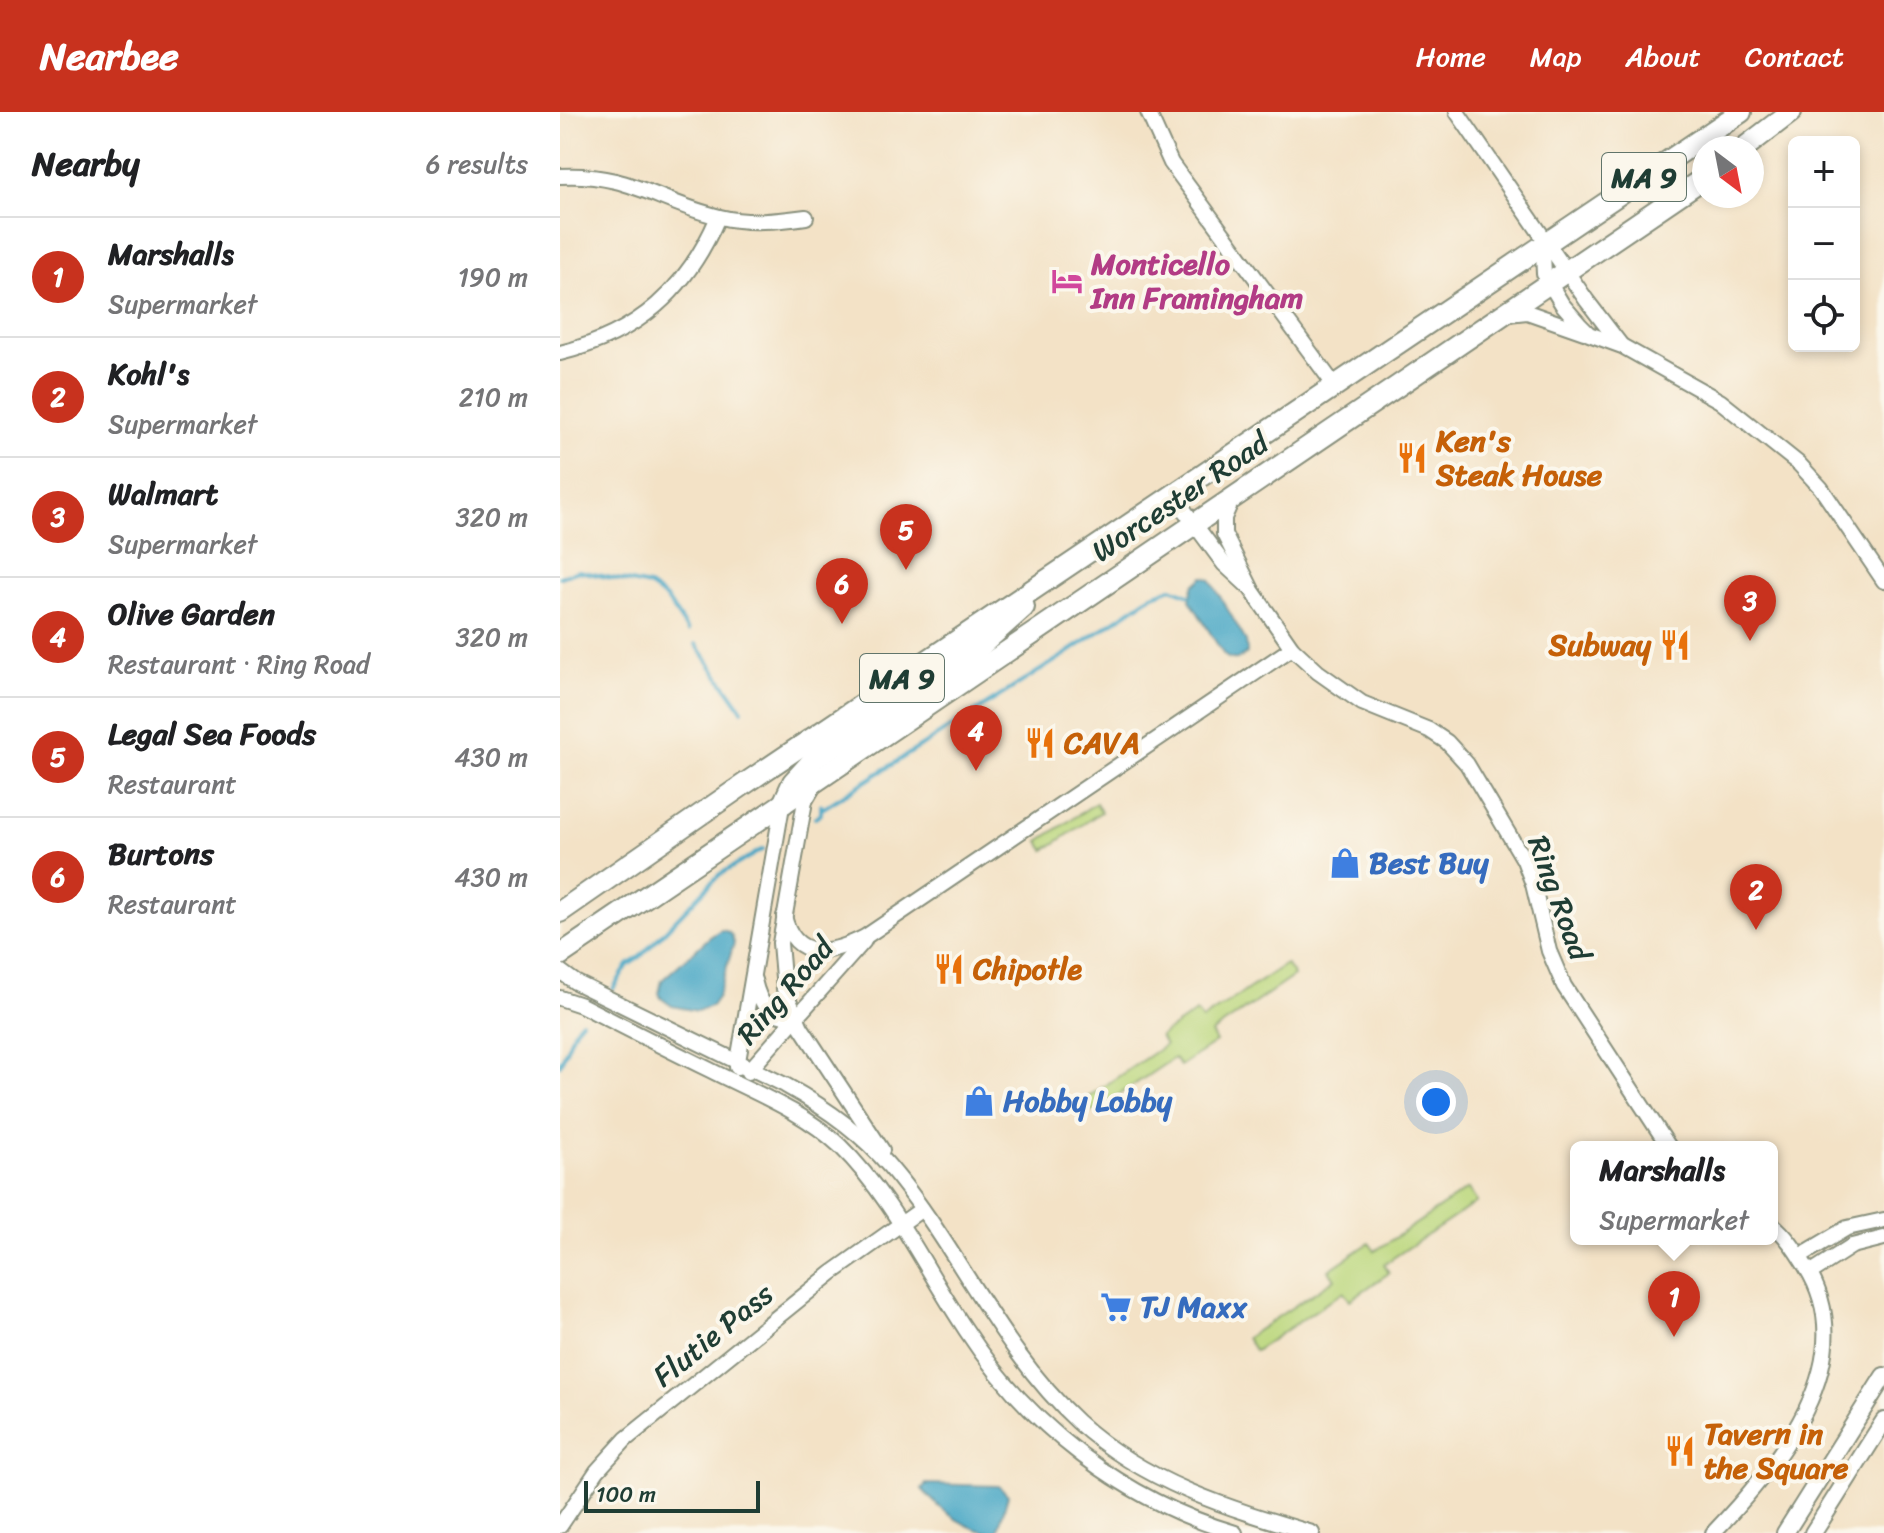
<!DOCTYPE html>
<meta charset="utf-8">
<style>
:root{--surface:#fff;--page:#f2f2f2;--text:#202124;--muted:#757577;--line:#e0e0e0;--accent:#c8321e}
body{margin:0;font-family:Sriracha,sans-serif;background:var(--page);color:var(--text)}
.controls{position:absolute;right:24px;top:24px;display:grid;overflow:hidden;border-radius:12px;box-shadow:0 4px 12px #0003}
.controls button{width:72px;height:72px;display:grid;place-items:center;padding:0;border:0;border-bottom:2px solid var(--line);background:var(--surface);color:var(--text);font:40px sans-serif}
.compass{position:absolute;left:1132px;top:24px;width:72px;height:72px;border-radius:50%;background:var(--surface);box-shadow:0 4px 12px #0003;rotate:148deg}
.scale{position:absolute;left:24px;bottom:20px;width:176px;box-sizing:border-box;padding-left:8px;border:4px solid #1f3d34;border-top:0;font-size:22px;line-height:28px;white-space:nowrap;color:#1f3d34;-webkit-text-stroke:6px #fbf7ec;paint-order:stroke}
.you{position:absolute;left:876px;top:990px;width:28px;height:28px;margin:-20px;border:6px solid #fff;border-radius:50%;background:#1a73e8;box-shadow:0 0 0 12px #1a73e833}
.badge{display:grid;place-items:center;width:52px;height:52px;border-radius:50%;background:var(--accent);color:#fff;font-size:26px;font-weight:700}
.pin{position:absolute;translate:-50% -66px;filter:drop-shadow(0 2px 4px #0008)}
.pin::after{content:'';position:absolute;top:42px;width:28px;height:24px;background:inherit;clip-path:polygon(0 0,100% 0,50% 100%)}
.popup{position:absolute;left:1010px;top:1029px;width:208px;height:104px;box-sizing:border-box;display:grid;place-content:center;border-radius:12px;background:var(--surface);filter:drop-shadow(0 2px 6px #0005);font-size:26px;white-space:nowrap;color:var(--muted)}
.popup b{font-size:30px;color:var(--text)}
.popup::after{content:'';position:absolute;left:50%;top:100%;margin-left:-16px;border:16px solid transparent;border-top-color:var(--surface)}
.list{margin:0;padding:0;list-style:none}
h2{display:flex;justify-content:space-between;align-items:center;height:104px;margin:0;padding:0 32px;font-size:34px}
h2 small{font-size:26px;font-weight:400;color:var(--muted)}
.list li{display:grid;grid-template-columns:52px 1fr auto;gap:24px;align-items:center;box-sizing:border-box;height:120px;padding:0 32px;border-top:2px solid var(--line)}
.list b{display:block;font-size:30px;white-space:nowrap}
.list p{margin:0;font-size:26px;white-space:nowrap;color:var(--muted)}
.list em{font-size:26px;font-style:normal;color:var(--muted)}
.icon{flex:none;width:44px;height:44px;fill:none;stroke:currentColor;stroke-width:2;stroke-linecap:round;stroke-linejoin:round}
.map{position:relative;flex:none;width:1324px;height:1421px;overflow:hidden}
header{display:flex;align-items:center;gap:48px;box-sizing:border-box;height:112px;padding:0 40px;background:var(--accent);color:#fff}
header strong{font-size:38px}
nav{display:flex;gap:44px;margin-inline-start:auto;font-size:28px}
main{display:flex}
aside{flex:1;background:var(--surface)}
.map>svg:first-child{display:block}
.green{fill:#bbd77d;stroke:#6d8a58;stroke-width:2}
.water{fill:#45a6c5;stroke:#32727c;stroke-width:2}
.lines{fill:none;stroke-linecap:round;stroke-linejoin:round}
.stream{stroke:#45a6c5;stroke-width:4}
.minor-casing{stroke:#89907d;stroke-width:18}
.major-casing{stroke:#89907d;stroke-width:20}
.highway-casing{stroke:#89907d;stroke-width:24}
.minor{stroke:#fff;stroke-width:14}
.major{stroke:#fff;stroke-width:16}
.highway{stroke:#fff;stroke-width:20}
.labels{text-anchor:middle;stroke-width:8;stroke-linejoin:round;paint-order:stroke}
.shield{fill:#fbf7ec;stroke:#61756b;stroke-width:2}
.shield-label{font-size:28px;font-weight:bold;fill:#1f3d34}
.hotel-label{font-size:30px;font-weight:bold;fill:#b23c85;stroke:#fbf7ec;text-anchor:start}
.food-label{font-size:30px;font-weight:bold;fill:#c56008;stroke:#fbf7ec;text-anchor:start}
.street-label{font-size:30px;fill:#1f3d34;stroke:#fbf7ec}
.shop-label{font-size:30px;font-weight:bold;fill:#366cbe;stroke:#fbf7ec;text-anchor:start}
</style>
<header>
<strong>Nearbee</strong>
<nav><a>Home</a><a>Map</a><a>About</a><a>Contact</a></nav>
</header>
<main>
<aside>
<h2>Nearby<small>6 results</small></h2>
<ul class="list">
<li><span class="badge">1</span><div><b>Marshalls</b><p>Supermarket</p></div><em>190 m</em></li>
<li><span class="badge">2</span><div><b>Kohl's</b><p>Supermarket</p></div><em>210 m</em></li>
<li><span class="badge">3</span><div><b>Walmart</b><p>Supermarket</p></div><em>320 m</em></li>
<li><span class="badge">4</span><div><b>Olive Garden</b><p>Restaurant · Ring Road</p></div><em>320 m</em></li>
<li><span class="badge">5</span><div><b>Legal Sea Foods</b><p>Restaurant</p></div><em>430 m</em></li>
<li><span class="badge">6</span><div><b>Burtons</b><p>Restaurant</p></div><em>430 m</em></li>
</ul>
</aside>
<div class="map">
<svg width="1324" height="1421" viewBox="0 0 1324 1421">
<rect width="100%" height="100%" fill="#fbf7ec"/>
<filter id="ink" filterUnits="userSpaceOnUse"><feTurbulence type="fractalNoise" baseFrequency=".0125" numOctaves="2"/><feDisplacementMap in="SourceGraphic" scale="16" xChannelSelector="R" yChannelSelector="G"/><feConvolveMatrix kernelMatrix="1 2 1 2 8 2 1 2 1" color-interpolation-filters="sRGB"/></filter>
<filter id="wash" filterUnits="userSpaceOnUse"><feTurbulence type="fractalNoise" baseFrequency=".006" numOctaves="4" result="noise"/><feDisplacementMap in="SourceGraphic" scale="32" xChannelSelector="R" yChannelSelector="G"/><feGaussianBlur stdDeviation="1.8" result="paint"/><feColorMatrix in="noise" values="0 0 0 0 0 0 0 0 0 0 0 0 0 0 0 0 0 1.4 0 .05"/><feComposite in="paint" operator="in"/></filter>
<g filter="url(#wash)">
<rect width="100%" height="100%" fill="#f3e2c6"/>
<g class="green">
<polygon points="536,691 541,700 485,738 479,729"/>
<polygon points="726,852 734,864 651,921 656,930 620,954 614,946 533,1000 525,987 605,933 600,924 636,900 642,908"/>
<polygon points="908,1077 917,1090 824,1152 829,1161 790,1188 783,1180 695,1239 686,1226 775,1167 769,1158 809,1131 815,1139"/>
</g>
<g class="water">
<path d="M643,465l7,2 36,62 1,12c-8,7 -15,9 -23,2l-34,-55 3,-14z"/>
<path d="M161,818c9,1 11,5 13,13l-16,53 -7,10 -14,5 -25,-5 -11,-8 -2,-5 3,-13 48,-43z"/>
<path d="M366,1372l73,2 9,9 -11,38c-28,0 -57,-23 -75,-44z"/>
</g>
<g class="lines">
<g class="stream">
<polyline points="0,465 19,459 89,474 106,486 128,519"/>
<polyline points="136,532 182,598"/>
<polyline points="262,697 506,542 593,483 612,476 629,483"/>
<polyline points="255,706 261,702 261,693"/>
<polyline points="53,877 68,853 80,845 159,763 203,737"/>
<polyline points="0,953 15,917 22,909"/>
</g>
</g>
</g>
<g filter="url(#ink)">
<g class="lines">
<defs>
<g id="minor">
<polyline points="588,0 611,51 775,274"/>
<polyline points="897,0 1027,189 1060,232"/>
<path d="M0,64c68,-4 99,27 160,41 28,7 58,4 86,0"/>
<polyline points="988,130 983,141 984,162 1002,192 1020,213 1029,222 1062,234 1160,289 1239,352 1261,376 1324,469"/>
<polyline points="948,202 967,200 1024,220"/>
<path d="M0,241c78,-19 127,-63 158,-136"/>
<polyline points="613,383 664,452 691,477 732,536 758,560 802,591 869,618 887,630 907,652 964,748 973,772 989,839 1004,874 1109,1035"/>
<polyline points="671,390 664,406 664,422 691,476"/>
<polyline points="255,672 245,689 220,831 224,877 241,915 322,1038"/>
<path d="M224,804c11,46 48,38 81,21l427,-289"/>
<path d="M0,859l15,11 210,103c38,21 77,48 105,82 68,80 110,183 188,255 67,61 150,86 234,111"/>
<path d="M194,868c6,26 15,36 42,38"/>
<path d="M0,886l21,7c43,22 86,44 129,65 45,23 93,41 130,76 53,52 85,123 126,184 63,97 158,170 269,203"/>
<polyline points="177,955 222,694"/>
<polyline points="188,960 304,829"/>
<polyline points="1240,1144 1287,1116 1324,1108"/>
<polyline points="1250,1161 1292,1134 1324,1126"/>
<polyline points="0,1414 37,1359 66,1327 272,1161 362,1097"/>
<path d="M1153,1421c64,-67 152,-172 93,-266 -10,-16 -19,-31 -34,-43"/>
</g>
<g id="major">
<polyline points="1225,1421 1324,1264"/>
<polyline points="1253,1421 1324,1309"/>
</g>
<g id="highway">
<polyline points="1184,36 1231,0"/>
<polyline points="223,692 233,670 254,647 416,538 464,495"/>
<polyline points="0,800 183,673 1181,0"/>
<polyline points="0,843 1144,66"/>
</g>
</defs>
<use href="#minor" class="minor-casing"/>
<use href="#major" class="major-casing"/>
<use href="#highway" class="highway-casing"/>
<use href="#minor" class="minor"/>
<use href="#major" class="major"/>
<use href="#highway" class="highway"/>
</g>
</g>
<defs>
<symbol id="hotel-bare" viewBox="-9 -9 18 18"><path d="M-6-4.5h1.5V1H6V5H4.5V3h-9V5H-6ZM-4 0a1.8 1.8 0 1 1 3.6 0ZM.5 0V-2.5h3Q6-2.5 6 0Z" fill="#d1479c" stroke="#fbf7ec" stroke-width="2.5" paint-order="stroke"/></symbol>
<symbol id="restaurant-bare" viewBox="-9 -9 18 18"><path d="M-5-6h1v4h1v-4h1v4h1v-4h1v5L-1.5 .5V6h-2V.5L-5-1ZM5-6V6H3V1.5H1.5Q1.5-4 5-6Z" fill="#e8710a" stroke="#fbf7ec" stroke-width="2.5" paint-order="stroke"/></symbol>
<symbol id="shop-bare" viewBox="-9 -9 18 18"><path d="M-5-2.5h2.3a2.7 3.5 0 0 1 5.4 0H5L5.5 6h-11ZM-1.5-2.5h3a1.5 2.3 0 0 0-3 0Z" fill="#3f7fe0" stroke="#fbf7ec" stroke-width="2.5" paint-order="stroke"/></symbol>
<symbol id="supermarket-bare" viewBox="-9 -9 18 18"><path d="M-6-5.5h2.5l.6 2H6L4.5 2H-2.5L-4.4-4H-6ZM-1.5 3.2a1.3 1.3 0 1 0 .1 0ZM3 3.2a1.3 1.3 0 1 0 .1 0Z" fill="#3f7fe0" stroke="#fbf7ec" stroke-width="2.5" paint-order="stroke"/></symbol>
</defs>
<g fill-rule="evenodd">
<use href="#hotel-bare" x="485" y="147" width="44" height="44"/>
<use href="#restaurant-bare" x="830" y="324" width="44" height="44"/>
<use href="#restaurant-bare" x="1093" y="511" width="44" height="44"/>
<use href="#restaurant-bare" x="458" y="609" width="44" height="44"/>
<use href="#shop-bare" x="763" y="729" width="44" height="44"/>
<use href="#restaurant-bare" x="367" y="835" width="44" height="44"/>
<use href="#shop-bare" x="397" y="967" width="44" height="44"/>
<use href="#supermarket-bare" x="534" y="1173" width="44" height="44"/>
<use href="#restaurant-bare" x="1098" y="1317" width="44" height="44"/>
</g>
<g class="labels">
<g class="shield">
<rect x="1042" y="41" width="84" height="48" rx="6"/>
<rect x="300" y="542" width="84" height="48" rx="6"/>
</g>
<g class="shield-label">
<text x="1084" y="75">MA 9</text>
<text x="342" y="576">MA 9</text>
</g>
<g class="hotel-label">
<text x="531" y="162">Monticello<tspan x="531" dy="34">Inn Framingham</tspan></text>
</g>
<g class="food-label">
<text x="876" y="339">Ken's<tspan x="876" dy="34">Steak House</tspan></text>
<text x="1091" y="543" text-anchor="end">Subway</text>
<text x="504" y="641">CAVA</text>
<text x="413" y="867">Chipotle</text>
<text x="1144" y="1332">Tavern in<tspan x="1144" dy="34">the Square</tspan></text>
</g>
<g class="street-label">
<text transform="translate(620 385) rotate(-34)" y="10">Worcester Road</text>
<text transform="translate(999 786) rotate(70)" y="10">Ring Road</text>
<text transform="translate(225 879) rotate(-49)" y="10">Ring Road</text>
<text transform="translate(153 1223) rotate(-39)" y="10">Flutie Pass</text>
</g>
<g class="shop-label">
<text x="809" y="761">Best Buy</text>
<text x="443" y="999">Hobby Lobby</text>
<text x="580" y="1205">TJ Maxx</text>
</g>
</g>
</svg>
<div class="controls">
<button>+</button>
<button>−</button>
<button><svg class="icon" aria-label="locate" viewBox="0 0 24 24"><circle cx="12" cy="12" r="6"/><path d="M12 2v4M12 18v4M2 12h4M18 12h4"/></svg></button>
</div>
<svg class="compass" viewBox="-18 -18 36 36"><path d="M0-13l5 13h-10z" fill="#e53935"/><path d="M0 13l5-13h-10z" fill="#757577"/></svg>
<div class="scale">100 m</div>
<div class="you"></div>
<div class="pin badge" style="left:1114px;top:1225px">1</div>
<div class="popup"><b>Marshalls</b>Supermarket</div>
<div class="pin badge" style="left:1196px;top:818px">2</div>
<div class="pin badge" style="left:1190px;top:529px">3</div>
<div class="pin badge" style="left:416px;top:659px">4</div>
<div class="pin badge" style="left:346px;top:458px">5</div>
<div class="pin badge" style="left:282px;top:512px">6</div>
</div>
</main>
